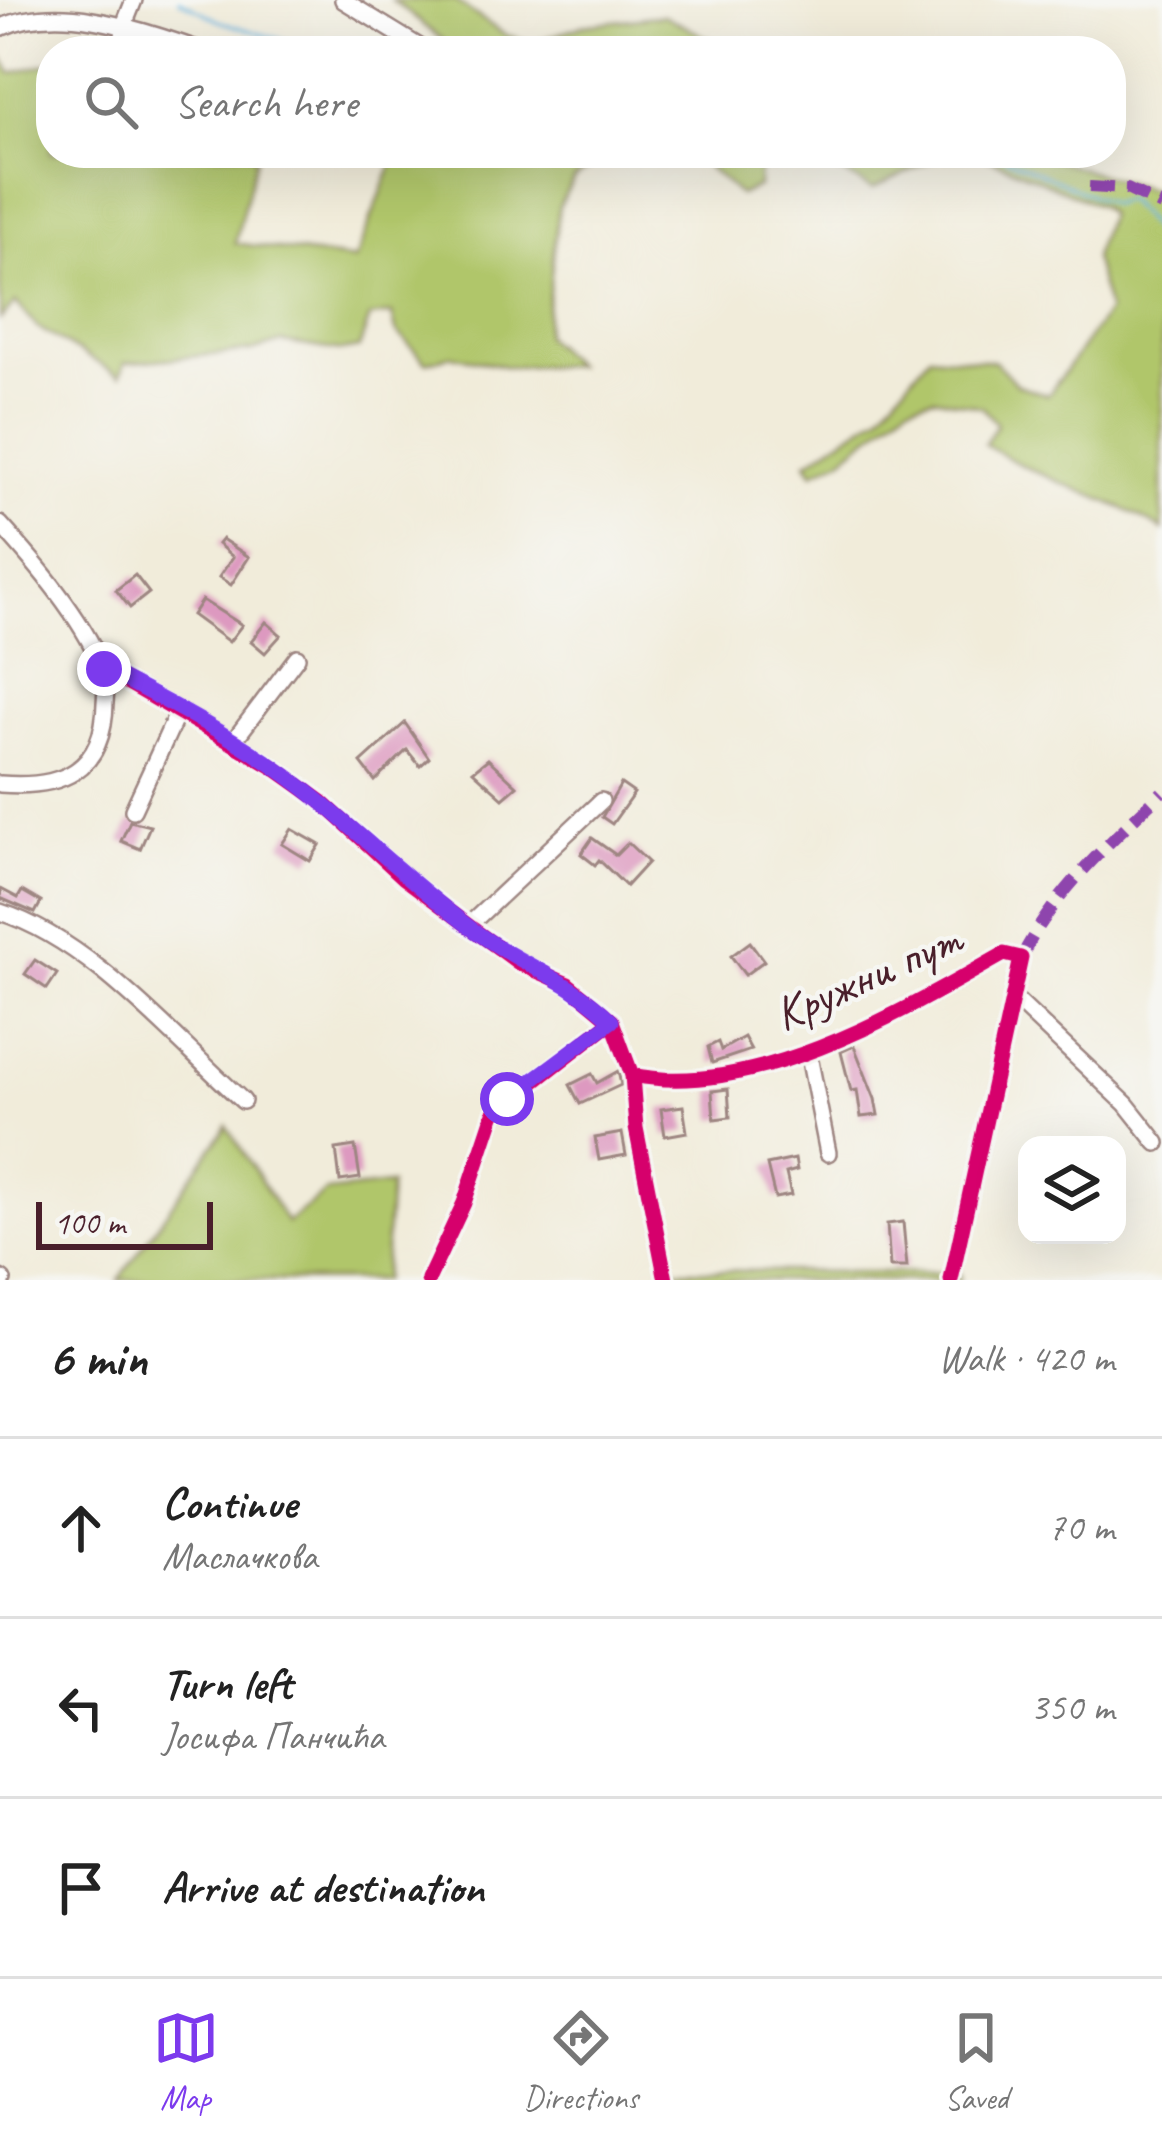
<!DOCTYPE html>
<meta charset="utf-8">
<style>
:root{--surface:#fff;--page:#f6f6f6;--text:#222;--muted:#767676;--line:#e0e0e0;--accent:#7c3aed}
body{margin:0;font-family:Caveat,sans-serif;background:var(--page);color:var(--text)}
.controls{position:absolute;right:36px;bottom:36px;display:grid;overflow:hidden;border-radius:24px;box-shadow:0 12px 48px #0002}
.controls button{width:108px;height:108px;display:grid;place-items:center;padding:0;border:0;border-bottom:3px solid var(--line);background:var(--surface);color:var(--text);font:60px sans-serif}
.scale{position:absolute;left:36px;bottom:30px;width:177px;box-sizing:border-box;padding-left:12px;border:6px solid #4a1f2b;border-top:0;font-size:33px;line-height:42px;white-space:nowrap;color:#4a1f2b;-webkit-text-stroke:9px #f6f6f2;paint-order:stroke}
.stop{position:absolute;width:36px;height:36px;margin:-27px;border:9px solid #7c3aed;border-radius:50%;background:#fff}
.stop.end{background:#7c3aed;border-color:#fff;box-shadow:0 3px 12px #0008}
.list{margin:0;padding:0;list-style:none}
h2{display:flex;justify-content:space-between;align-items:center;height:156px;margin:0;padding:0 48px;font-size:51px}
h2 small{font-size:39px;font-weight:400;color:var(--muted)}
.list li{display:grid;grid-template-columns:78px 1fr auto;gap:36px;align-items:center;box-sizing:border-box;height:180px;padding:0 48px;border-top:3px solid var(--line)}
.list b{display:block;font-size:45px;white-space:nowrap}
.list p{margin:0;font-size:39px;white-space:nowrap;color:var(--muted)}
.list em{font-size:39px;font-style:normal;color:var(--muted)}
.icon{flex:none;width:66px;height:66px;fill:none;stroke:currentColor;stroke-width:2;stroke-linecap:round;stroke-linejoin:round}
.map{position:relative;flex:none;width:1162px;height:1280px;overflow:hidden}
.search{position:absolute;background:var(--surface);box-shadow:0 12px 48px #0002;left:36px;right:36px;top:36px;height:132px;display:flex;align-items:center;gap:30px;box-sizing:border-box;padding:0 42px;border-radius:48px;color:var(--muted);font-size:45px}
.sheet{height:696px;background:var(--surface)}
nav{display:flex;justify-content:space-around;align-items:center;box-sizing:border-box;height:168px;border-top:3px solid var(--line);background:var(--surface);font-size:33px;color:var(--muted)}
nav a{display:grid;justify-items:center;gap:6px}
nav .on{color:var(--accent)}
.map>svg:first-child{display:block}
.green{fill:#b0c66a;stroke:#7d724a;stroke-width:3}
.lines{fill:none;stroke-linecap:round;stroke-linejoin:round}
.stream{stroke:#65b4df;stroke-width:3}
.building{fill:#dd99c0}
.minor-casing{stroke:#9e8682;stroke-width:20}
.minor{stroke:#fff;stroke-width:15}
.quiet{stroke:#8e44ad;stroke-width:12;stroke-dasharray:24 12;stroke-linecap:butt}
.cycleway-casing{stroke:#f6f6f2;stroke-width:22}
.cycleway{stroke:#d6006c;stroke-width:15}
.route{stroke:#7c3aed;stroke-width:15}
.labels{text-anchor:middle;stroke-width:9;stroke-linejoin:round;paint-order:stroke}
.street-label{font-size:48px;fill:#4a1f2b;stroke:#f6f6f2}
</style>
<div class="map">
<svg width="1162" height="1280" viewBox="0 0 1162 1280">
<rect width="100%" height="100%" fill="#f6f6f2"/>
<filter id="ink" filterUnits="userSpaceOnUse"><feTurbulence type="fractalNoise" baseFrequency=".00833" numOctaves="2"/><feDisplacementMap in="SourceGraphic" scale="24" xChannelSelector="R" yChannelSelector="G"/><feConvolveMatrix kernelMatrix="1 2 1 2 8 2 1 2 1" color-interpolation-filters="sRGB"/></filter>
<filter id="wash" filterUnits="userSpaceOnUse"><feTurbulence type="fractalNoise" baseFrequency=".004" numOctaves="4" result="noise"/><feDisplacementMap in="SourceGraphic" scale="48" xChannelSelector="R" yChannelSelector="G"/><feGaussianBlur stdDeviation="2.7" result="paint"/><feColorMatrix in="noise" values="0 0 0 0 0 0 0 0 0 0 0 0 0 0 0 0 0 1.4 0 .05"/><feComposite in="paint" operator="in"/></filter>
<g filter="url(#wash)">
<rect width="100%" height="100%" fill="#f1ecda"/>
<g class="green">
<polygon points="392,0 454,0 505,35 533,43 583,25 664,15 732,51 456,51"/>
<polygon points="0,54 11,73 51,63 51,153 246,153 256,158 235,243 355,260 392,165 404,153 612,153 574,178 559,206 544,336 575,365 508,367 452,355 426,362 396,331 392,314 370,317 359,348 342,351 282,342 251,351 125,363 120,376 37,327 16,302 0,319"/>
<polygon points="692,153 760,153 758,187 739,195"/>
<path d="M808,153h224l130,40v337c-56,-36 -123,-49 -177,-86l12,-20 -15,-17 -48,-10 -25,7 -68,55 -28,13 -6,-10 73,-48 50,-59 65,6 22,24 31,10 60,-84 -15,-53 15,-44 -8,-8 -116,-50 -49,3 -63,30z"/>
<polygon points="227,1126 287,1223 326,1192 390,1185 383,1280 119,1280"/>
<polygon points="675,1270 959,1273 960,1280 675,1280"/>
</g>
<g class="lines">
<g class="stream">
<polyline points="179,0 222,22 319,51"/>
<polyline points="638,51 657,51"/>
<polyline points="851,153 879,164 912,153"/>
<polyline points="995,153 1111,204 1126,199 1162,240"/>
</g>
</g>
<g id="blocks">
<g class="building">
<polygon points="222,539 249,557 231,585 219,577 233,557 218,544"/>
<polygon points="135,575 149,593 130,608 116,590"/>
<polygon points="202,600 242,625 229,642 192,615"/>
<polygon points="266,622 281,635 265,653 251,641"/>
<polygon points="405,723 429,758 420,766 407,750 375,781 361,763"/>
<polygon points="488,759 517,786 503,798 473,771"/>
<polygon points="621,784 634,793 612,824 602,817"/>
<polygon points="130,821 150,826 140,849 121,841"/>
<polygon points="292,829 320,845 310,861 282,844"/>
<polygon points="592,838 616,855 628,843 648,862 626,886 599,860 595,865 581,854"/>
<polygon points="1,889 18,898 22,891 41,902 35,913 0,898"/>
<polygon points="750,942 764,961 745,975 731,956"/>
<polygon points="35,960 57,974 47,989 25,974"/>
<polygon points="744,1037 751,1050 712,1063 708,1047 718,1042 721,1050"/>
<polygon points="854,1046 875,1099 878,1115 861,1117 857,1090 851,1091 841,1052"/>
<polygon points="618,1071 621,1085 580,1104 570,1085 592,1074 597,1083"/>
<polygon points="728,1089 730,1117 714,1119 712,1091"/>
<polygon points="683,1106 687,1132 665,1136 661,1109"/>
<polygon points="622,1133 626,1155 599,1160 595,1138"/>
<polygon points="355,1146 360,1178 340,1181 336,1149"/>
<polygon points="795,1159 797,1170 786,1173 791,1195 775,1198 767,1165"/>
<polygon points="903,1222 907,1267 890,1267 887,1224"/>
</g>
</g>
</g>
<g filter="url(#ink)">
<use href="#blocks" fill-opacity="0" stroke="#9e8682" stroke-width="3"/>
<g class="lines">
<defs>
<g id="minor">
<polyline points="343,0 426,51"/>
<path d="M0,28c61,-28 142,3 203,23"/>
<polyline points="122,51 124,25 134,0"/>
<path d="M0,524c37,41 80,91 102,142 5,11 4,25 3,37 -1,69 -44,86 -105,81"/>
<polyline points="104,669 273,767 321,801 404,878 520,964 568,984 612,1021 632,1075 636,1128 666,1280"/>
<polyline points="232,743 297,657"/>
<polyline points="133,810 178,712"/>
<path d="M0,912c90,28 173,126 243,189"/>
<polyline points="468,926 601,801"/>
<polyline points="1013,997 1126,1104 1157,1143"/>
<polyline points="808,1051 828,1153"/>
<path d="M632,1075c120,25 270,-63 372,-121l17,4 -70,322"/>
<polyline points="0,1278 3,1280"/>
<polyline points="428,1280 464,1203 494,1113 612,1021"/>
</g>
</defs>
<use href="#minor" class="minor-casing"/>
<use href="#minor" class="minor"/>
<g class="quiet">
<polyline points="1089,187 1127,189 1162,206"/>
<path d="M1021,958c34,-67 88,-115 141,-166"/>
</g>
<defs>
<g id="cycleway">
<polyline points="104,669 273,767 321,801 404,878 520,964 568,984 612,1021 632,1075 636,1128 666,1280"/>
<path d="M632,1075c120,25 270,-63 372,-121l17,4 -70,322"/>
<polyline points="428,1280 464,1203 494,1113 612,1021"/>
</g>
</defs>
<use href="#cycleway" class="cycleway-casing"/>
<use href="#cycleway" class="cycleway"/>
</g>
</g>
<g class="lines" filter="url(#ink)">
<path class="route" d="M104,669c74,38 155,81 218,134 52,43 99,88 154,129 47,34 95,48 136,89l-105,78"/>
</g>
<g class="labels">
<g class="street-label">
<text transform="translate(867 975) rotate(-24)" y="17">Кружни пут</text>
</g>
</g>
</svg>
<div class="controls">
<button><svg class="icon" aria-label="layers" viewBox="0 0 24 24"><path d="M12 4l9 5-9 5-9-5zM3 14l9 5 9-5"/></svg></button>
</div>
<div class="scale">100 m</div>
<div class="stop" style="left:507px;top:1099px"></div>
<div class="stop end" style="left:104px;top:669px"></div>
<div class="search"><svg class="icon" aria-label="search" viewBox="0 0 24 24"><circle cx="10" cy="10" r="6"/><path d="M15 15l6 6"/></svg>Search here</div>
</div>
<section class="sheet">
<h2>6 min<small>Walk · 420 m</small></h2>
<ul class="list">
<li><svg class="icon" aria-label="ahead" viewBox="0 0 24 24"><path d="M12 20V5M6 11l6-6 6 6"/></svg><div><b>Continue</b><p>Маслачкова</p></div><em>70 m</em></li>
<li><svg class="icon" aria-label="left" viewBox="0 0 24 24"><path d="M17 20v-9H6M10 6l-5 5 5 5"/></svg><div><b>Turn left</b><p>Јосифа Панчића</p></div><em>350 m</em></li>
<li><svg class="icon" aria-label="arrive" viewBox="0 0 24 24"><path d="M6 21V4h12l-3 4 3 4H6"/></svg><div><b>Arrive at destination</b></div></li>
</ul>
</section>
<nav>
<a class="on"><svg class="icon" aria-label="map" viewBox="0 0 24 24"><path d="M3 6l6-2 6 2 6-2v14l-6 2-6-2-6 2zM9 4v14M15 6v14"/></svg>Map</a>
<a><svg class="icon" aria-label="directions" viewBox="0 0 24 24"><path d="M12 3l9 9-9 9-9-9zM9 14v-3h6M13 9l2 2-2 2"/></svg>Directions</a>
<a><svg class="icon" aria-label="saved" viewBox="0 0 24 24"><path d="M7 4h10v16l-5-4-5 4z"/></svg>Saved</a>
</nav>
